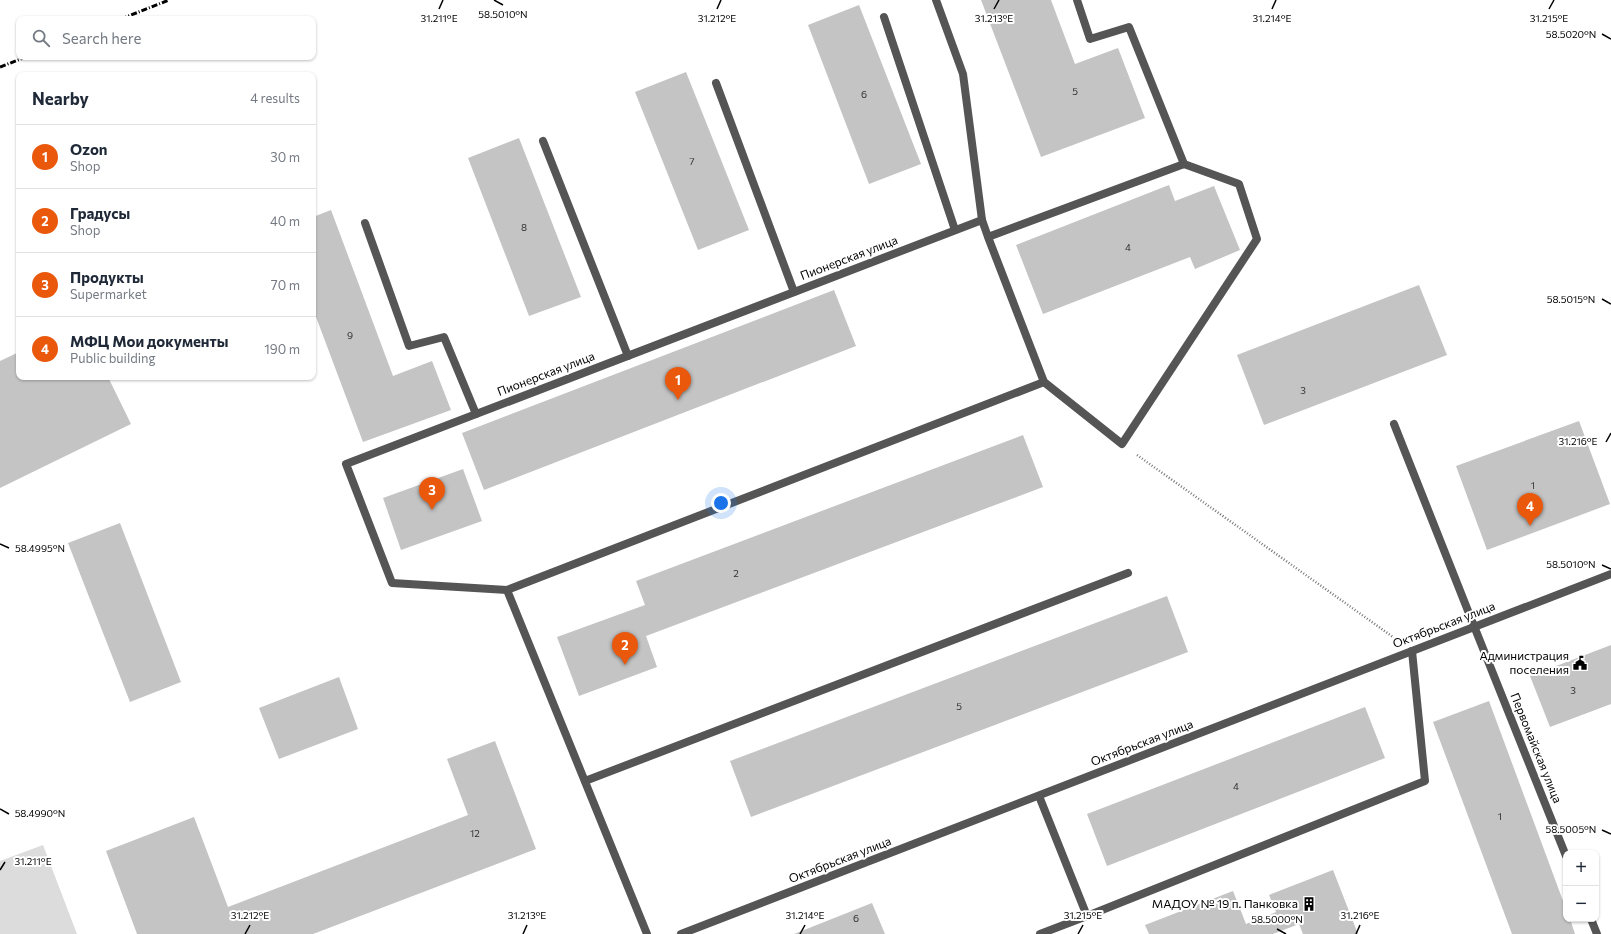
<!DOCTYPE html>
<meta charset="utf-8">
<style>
:root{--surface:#fff;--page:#f6f6f7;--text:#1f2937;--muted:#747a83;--line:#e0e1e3;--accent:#ea580c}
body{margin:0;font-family:Commissioner,sans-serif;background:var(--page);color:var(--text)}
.controls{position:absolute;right:12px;bottom:12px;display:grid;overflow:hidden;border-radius:8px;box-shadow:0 1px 3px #0004}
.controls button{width:36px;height:36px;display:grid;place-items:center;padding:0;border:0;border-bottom:1px solid var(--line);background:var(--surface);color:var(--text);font:20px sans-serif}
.you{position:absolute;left:721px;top:503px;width:14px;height:14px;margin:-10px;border:3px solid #fff;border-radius:50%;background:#1a73e8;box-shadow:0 0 0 6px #1a73e833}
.badge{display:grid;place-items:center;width:26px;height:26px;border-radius:50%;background:var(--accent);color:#fff;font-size:13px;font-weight:700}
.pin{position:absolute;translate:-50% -33px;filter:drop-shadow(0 1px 2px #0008)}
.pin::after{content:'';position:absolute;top:21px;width:14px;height:12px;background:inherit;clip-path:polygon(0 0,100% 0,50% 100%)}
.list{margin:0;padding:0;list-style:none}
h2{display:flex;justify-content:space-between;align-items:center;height:52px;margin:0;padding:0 16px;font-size:17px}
h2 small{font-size:13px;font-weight:400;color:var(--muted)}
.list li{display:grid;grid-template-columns:26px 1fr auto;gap:12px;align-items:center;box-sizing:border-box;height:64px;padding:0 16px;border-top:1px solid var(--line)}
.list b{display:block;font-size:15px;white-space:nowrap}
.list p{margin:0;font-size:13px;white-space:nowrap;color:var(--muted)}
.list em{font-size:13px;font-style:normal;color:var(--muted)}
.icon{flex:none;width:22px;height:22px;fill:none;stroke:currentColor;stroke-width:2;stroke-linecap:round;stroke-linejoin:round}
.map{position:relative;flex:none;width:1611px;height:934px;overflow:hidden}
.search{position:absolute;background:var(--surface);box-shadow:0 1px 3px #0004;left:16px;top:16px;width:300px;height:44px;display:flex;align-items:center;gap:10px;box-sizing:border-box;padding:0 14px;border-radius:8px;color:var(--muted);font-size:15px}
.panel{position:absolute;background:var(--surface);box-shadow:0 1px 3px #0004;left:16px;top:72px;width:300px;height:308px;border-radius:8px}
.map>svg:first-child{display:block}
.green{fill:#dcdcdc}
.building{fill:#c4c4c4}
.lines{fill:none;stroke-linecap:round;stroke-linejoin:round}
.path{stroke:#777;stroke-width:2.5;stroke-dasharray:1 2;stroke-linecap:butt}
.service{stroke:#555;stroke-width:8}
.minor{stroke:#555;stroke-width:8}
.rail{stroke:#000;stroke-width:3;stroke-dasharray:6 2 1 2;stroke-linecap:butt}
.ticks{fill:none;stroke:#000;stroke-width:1.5}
.labels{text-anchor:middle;stroke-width:4;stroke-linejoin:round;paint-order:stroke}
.number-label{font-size:10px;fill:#313131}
.street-label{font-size:12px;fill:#000;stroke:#fff}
.poi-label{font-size:12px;fill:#000;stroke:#fff;text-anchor:end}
.ticks-label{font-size:10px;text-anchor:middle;fill:#000;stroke:#fff;stroke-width:4;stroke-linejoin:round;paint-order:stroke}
</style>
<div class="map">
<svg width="1611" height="934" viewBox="0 0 1611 934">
<rect width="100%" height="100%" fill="#fff"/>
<polygon class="green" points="43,845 77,934 0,934 0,861"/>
<g class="building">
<polygon points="981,0 1051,0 1075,64 1118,48 1145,118 1041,157"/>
<polygon points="859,5 921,164 869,184 808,25"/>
<polygon points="686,72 749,230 698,250 635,92"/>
<polygon points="519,138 581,297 529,316 468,158"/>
<polygon points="1169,185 1175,201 1214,186 1240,250 1195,269 1190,257 1043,314 1016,245"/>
<polygon points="331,210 393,376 432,361 451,410 363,442 313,309 313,217"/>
<polygon points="1419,285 1447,355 1264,425 1237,355"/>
<polygon points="834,290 856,346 484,490 462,433"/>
<polygon points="19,352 19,377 108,377 131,424 0,488 0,361"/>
<polygon points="1579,421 1610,504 1487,550 1456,466"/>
<polygon points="1023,435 1043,487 646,636 657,667 579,696 557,637 645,605 636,581"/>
<polygon points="463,469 482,521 401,550 383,498"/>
<polygon points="120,523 181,682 130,702 68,543"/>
<polygon points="1167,596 1188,652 751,817 730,761"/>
<polygon points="1611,645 1611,704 1550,727 1530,676"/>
<polygon points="339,677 358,729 279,759 259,708"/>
<polygon points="1489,701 1566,909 1566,919 1570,919 1575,934 1512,934 1433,722"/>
<polygon points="1365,707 1385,758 1107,866 1087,814"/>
<polygon points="495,741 536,849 313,934 137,934 106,851 194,817 228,907 468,815 447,759"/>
<polygon points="1333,870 1358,934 1303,934 1299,924 1273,934 1149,934 1145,925 1233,891 1246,924 1276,912 1269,895"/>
<polygon points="872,903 885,934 794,934"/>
</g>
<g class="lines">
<polyline class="path" points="1137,455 1393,637"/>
<g class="service">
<polyline points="936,0 963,74 982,220 988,237 1044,382 1122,444 1257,239 1239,184 1184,164 988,237"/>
<polyline points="1077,0 1090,39 1129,27 1184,164"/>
<polyline points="884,17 955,230"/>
<polyline points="716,83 794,292"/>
<polyline points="543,141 628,356"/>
<polyline points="365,223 409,346 444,337 476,414"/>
<polyline points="1394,424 1474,626"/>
<polyline points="507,590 392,583 346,464 982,220"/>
<polyline points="585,781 1128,573"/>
<polyline points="1039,796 1087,916 1040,934"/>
<polyline points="1087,916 1425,781 1412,651"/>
<polyline points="647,934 507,590 1044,382"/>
</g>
<g class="minor">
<polyline points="1474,626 1566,856"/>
<polyline points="1591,919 1597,934"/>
<polyline points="681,934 1611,574"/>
</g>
<g class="rail">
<polyline points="121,19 169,0"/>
<polyline points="0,67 26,57"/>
</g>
</g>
<path class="ticks" d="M494,0l9,5M439,9l4,-9M717,9l4,-9M994,9l5,-9M1272,9l4,-9M1549,9l5,-9M1602,34l9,5M1602,299l9,5M1606,442l5,-9M0,544l9,4M1602,565l9,4M0,809l9,5M1602,830l9,4M0,870l5,-8M1277,929l9,5M245,934l5,-9M523,934l4,-9M800,934l5,-9M1078,934l5,-9M1356,934l4,-9"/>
<defs>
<symbol id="civic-bare" viewBox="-9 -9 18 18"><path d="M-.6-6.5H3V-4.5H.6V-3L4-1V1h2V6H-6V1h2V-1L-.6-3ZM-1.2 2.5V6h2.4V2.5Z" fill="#000" stroke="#fff" stroke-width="2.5" paint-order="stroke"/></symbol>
<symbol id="building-bare" viewBox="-9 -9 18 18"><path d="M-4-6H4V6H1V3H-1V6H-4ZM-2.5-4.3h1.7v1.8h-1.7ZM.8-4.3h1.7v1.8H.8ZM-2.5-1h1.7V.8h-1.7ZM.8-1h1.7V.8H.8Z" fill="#000" stroke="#fff" stroke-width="2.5" paint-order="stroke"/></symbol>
</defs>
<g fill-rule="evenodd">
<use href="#civic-bare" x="1570" y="653" width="20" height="20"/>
<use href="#building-bare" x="1299" y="894" width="20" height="20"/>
</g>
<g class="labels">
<g class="number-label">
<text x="1075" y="95">5</text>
<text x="864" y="98">6</text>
<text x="692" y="165">7</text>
<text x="524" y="231">8</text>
<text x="1128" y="251">4</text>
<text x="350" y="339">9</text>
<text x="1303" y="394">3</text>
<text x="1533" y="489">1</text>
<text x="736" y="577">2</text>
<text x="1573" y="694">3</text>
<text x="959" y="710">5</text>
<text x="1236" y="790">4</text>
<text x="1500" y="820">1</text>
<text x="475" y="837">12</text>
<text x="856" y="922">6</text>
</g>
<g class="street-label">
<text transform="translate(849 258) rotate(-21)" y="4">Пионерская улица</text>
<text transform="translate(546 374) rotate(-21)" y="4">Пионерская улица</text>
<text transform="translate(1444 625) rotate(-21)" y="4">Октябрьская улица</text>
<text transform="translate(1142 743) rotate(-21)" y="4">Октябрьская улица</text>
<text transform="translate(1536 748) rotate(68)" y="4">Первомайская улица</text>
<text transform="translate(840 860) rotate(-21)" y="4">Октябрьская улица</text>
</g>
<g class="poi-label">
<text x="1569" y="660">Администрация<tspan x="1569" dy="14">поселения</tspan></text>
<text x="1298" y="908">МАДОУ № 19 п. Панковка</text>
</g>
</g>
<g class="ticks-label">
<text x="503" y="18">58.5010°N</text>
<text x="439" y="22">31.211°E</text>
<text x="717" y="22">31.212°E</text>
<text x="994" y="22">31.213°E</text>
<text x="1272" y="22">31.214°E</text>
<text x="1549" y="22">31.215°E</text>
<text x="1571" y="38">58.5020°N</text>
<text x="1571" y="303">58.5015°N</text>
<text x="1578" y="445">31.216°E</text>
<text x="40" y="552">58.4995°N</text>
<text x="1571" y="568">58.5010°N</text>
<text x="40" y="817">58.4990°N</text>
<text x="1571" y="833">58.5005°N</text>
<text x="33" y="865">31.211°E</text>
<text x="250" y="919">31.212°E</text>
<text x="527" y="919">31.213°E</text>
<text x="805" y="919">31.214°E</text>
<text x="1083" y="919">31.215°E</text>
<text x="1360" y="919">31.216°E</text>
<text x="1277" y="923">58.5000°N</text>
</g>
</svg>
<div class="controls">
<button>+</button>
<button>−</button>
</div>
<div class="you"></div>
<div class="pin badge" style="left:678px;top:400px">1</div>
<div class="pin badge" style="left:625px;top:665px">2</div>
<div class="pin badge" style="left:432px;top:510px">3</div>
<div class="pin badge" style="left:1530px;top:526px">4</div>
<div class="search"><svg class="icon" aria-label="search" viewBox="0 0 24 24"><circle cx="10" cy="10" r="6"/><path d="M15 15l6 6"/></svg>Search here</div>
<section class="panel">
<h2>Nearby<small>4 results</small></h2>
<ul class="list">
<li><span class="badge">1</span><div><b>Ozon</b><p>Shop</p></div><em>30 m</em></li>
<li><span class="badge">2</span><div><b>Градусы</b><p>Shop</p></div><em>40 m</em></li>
<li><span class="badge">3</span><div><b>Продукты</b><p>Supermarket</p></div><em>70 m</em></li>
<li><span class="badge">4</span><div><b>МФЦ Мои документы</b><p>Public building</p></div><em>190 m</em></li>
</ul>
</section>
</div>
